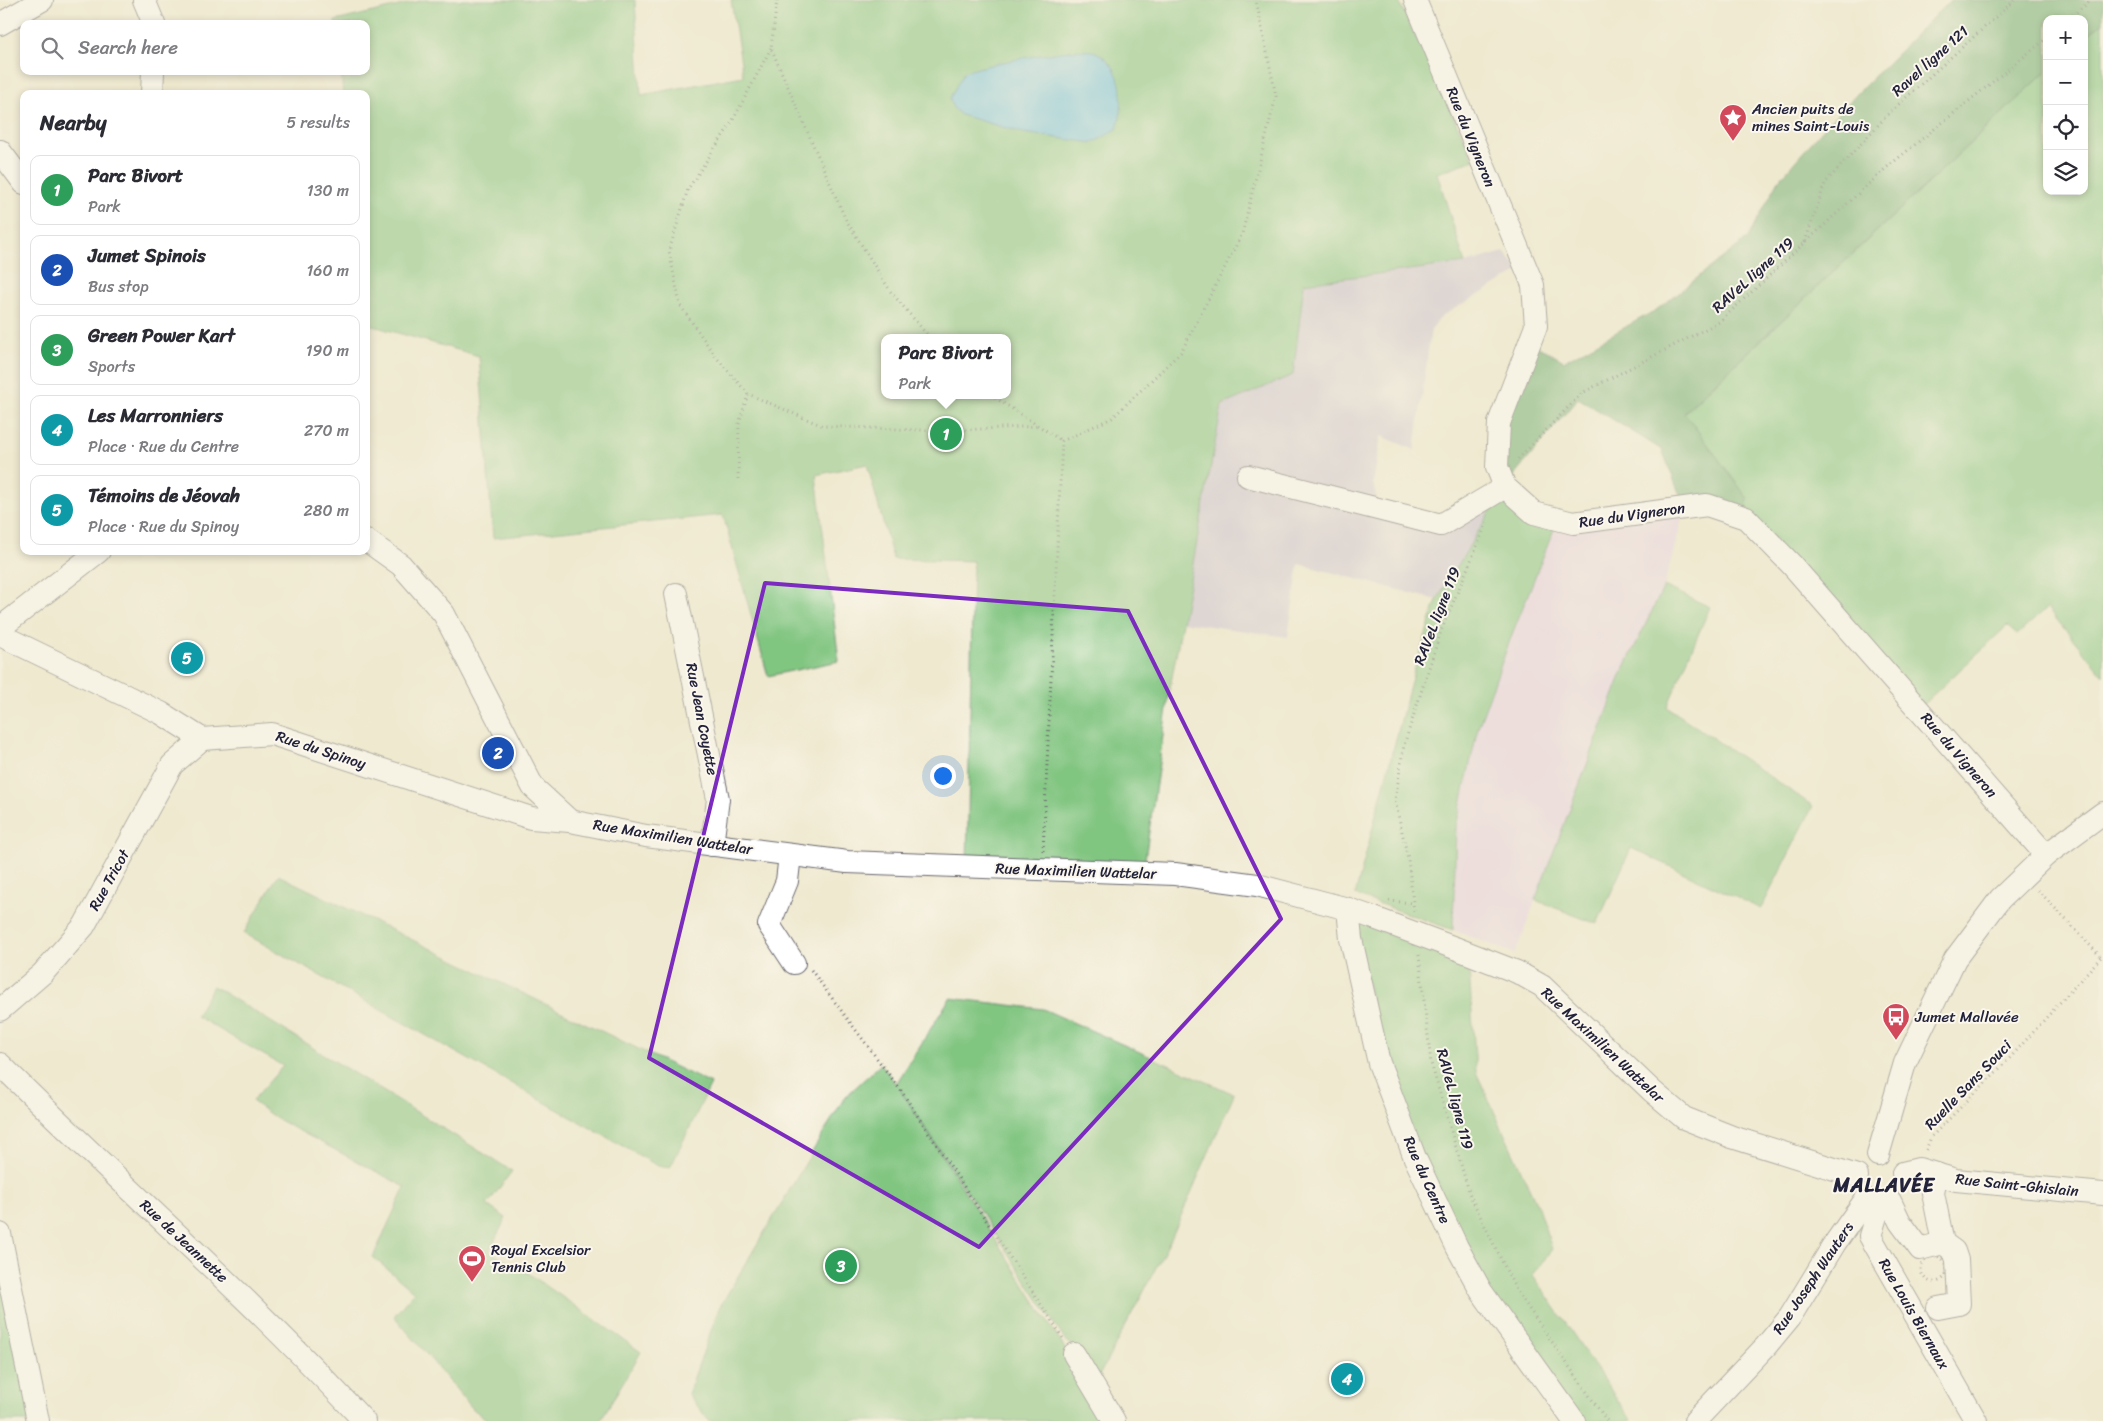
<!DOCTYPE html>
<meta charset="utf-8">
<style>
:root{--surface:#fff;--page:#f7f7f7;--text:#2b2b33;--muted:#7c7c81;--line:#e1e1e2;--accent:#111827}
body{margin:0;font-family:Sriracha,sans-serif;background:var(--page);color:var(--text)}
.controls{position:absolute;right:15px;top:15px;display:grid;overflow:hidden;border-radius:10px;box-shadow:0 2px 8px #0003}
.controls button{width:45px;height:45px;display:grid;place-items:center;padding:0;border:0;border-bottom:1px solid var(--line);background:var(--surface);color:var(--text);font:25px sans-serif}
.you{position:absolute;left:942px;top:775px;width:18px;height:18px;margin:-12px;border:4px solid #fff;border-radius:50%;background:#1a73e8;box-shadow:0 0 0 8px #1a73e833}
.badge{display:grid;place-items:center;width:32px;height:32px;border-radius:50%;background:var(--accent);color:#fff;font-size:16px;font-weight:700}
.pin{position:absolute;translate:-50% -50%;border:2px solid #fff;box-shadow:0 1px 5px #0006}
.popup{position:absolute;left:881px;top:334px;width:130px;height:65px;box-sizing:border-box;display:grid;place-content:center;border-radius:10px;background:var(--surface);filter:drop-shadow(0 1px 4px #0005);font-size:16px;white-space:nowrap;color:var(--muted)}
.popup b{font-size:19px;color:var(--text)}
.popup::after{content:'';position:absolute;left:50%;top:100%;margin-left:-10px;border:10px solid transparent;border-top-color:var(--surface)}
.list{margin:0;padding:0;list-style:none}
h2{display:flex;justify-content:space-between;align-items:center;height:65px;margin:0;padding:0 20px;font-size:21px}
h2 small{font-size:16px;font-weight:400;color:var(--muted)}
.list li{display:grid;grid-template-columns:32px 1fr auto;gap:15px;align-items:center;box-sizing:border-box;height:70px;margin:0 10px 10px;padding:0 10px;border:1px solid var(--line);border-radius:10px}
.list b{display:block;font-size:19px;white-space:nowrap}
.list p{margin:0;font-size:16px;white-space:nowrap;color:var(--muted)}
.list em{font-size:16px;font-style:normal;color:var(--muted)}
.icon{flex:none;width:28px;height:28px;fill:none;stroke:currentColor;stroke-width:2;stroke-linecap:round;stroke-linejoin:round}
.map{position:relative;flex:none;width:2103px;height:1421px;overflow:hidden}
.search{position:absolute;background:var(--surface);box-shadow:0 2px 8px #0003;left:20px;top:20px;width:350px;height:55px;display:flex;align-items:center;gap:12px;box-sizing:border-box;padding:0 18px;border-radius:10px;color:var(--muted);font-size:19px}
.panel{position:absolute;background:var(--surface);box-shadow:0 2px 8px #0003;left:20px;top:90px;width:350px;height:465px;border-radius:10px}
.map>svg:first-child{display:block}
.built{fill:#ead1ec}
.industrial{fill:#cabfd6}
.green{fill:#80c580;stroke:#51745e;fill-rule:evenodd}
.forest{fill:#68aa6e;stroke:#456654}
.water{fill:#68c0e5;stroke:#457190}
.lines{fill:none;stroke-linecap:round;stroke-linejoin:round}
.minor-casing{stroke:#6a686f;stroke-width:24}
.path{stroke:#6a686f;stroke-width:3;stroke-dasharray:1 4;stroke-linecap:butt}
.minor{stroke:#fff;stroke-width:22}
.minor-bridge-casing{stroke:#6a686f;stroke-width:24;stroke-linecap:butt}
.minor-bridge{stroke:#fff;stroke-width:22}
.marked{fill:none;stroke:#7b2cbf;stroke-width:4;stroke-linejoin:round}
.labels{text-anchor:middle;stroke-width:4;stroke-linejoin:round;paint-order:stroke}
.street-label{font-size:15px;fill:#22223b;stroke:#fbf7ec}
.poi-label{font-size:15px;fill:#22223b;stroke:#fbf7ec;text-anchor:start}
.district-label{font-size:20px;font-weight:bold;letter-spacing:1px;fill:#22223b;stroke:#fbf7ec}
</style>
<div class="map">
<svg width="2103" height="1421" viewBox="0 0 2103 1421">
<rect width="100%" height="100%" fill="#fbf7ec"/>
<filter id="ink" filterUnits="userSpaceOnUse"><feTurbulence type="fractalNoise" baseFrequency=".02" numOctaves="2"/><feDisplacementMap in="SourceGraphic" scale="10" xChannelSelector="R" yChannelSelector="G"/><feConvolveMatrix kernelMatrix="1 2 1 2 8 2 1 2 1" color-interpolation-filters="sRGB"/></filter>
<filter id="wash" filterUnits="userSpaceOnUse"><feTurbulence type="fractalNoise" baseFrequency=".0096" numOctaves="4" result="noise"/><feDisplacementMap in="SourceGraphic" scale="20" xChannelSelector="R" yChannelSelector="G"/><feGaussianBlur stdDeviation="1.12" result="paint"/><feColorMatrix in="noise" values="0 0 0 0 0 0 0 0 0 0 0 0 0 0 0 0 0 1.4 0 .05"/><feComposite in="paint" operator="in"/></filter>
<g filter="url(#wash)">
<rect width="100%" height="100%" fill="#efe9d0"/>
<polygon class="built" points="1685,508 1664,586 1622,673 1515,954 1453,930 1456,827 1478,728 1513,632 1556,527"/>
<polygon class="industrial" points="1504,252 1520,271 1442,316 1431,329 1415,450 1381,436 1373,483 1380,510 1441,525 1505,487 1437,600 1299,564 1288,637 1182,622 1222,405 1293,375 1304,283 1465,263"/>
<g class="green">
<path d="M424,0h211l6,95 102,-19 -12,-76h667l76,160 -37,13 28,90 -161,20 -11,92 -71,30 -52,283 -26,178 -177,1 6,-306 -80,-2 -26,-95 -51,11 23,186 -71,15 -45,-161 -230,23 -14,-182 -113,-32v-230h-23l-2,-23h25v-47h-31v-3zM885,338h122v57h-122z"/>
<polygon points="2103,23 2103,675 2047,608 2017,635 2007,626 1918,709 1746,518 1684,413 2047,71 2047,191 2084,191 2084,38"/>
<polygon points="1505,487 1555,527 1513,632 1478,728 1456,827 1453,930 1355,895 1413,674 1437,600"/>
<polygon points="1664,586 1710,607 1667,707 1813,806 1761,909 1631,848 1597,924 1535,900 1622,673"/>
<polygon points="278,875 711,1084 670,1168 658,1166 244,933"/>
<polygon points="1348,909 1468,954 1476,1072 1538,1207 1552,1249 1533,1275 1632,1421 1575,1421 1461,1255 1405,1132"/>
<polygon points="213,986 512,1171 487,1205 506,1218 489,1251 528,1273 641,1352 600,1421 489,1421 473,1409 394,1316 414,1292 373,1257 405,1187 277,1119 252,1101 283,1066 196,1016"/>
<polygon points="950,998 1043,1009 1234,1094 1171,1239 1099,1376 1063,1337 901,1091 1111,1421 709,1421 688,1394 719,1308 845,1097 881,1064 896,1084"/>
<polygon points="0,1234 38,1421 0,1421"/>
</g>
<polygon class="forest" points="1950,0 2103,0 2103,23 2084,38 2084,19 2047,19 2047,71 1684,412 1748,499 1746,518 1685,508 1662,450 1578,398 1505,487 1498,437 1530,342 1564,361 1656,310 1747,239 1779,180 1830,121"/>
<path class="water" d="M1077,50c5,1 14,0 19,2 29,15 29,51 21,77l-24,14 -70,-10 -62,-18 -8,-7 -3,-10 14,-26c37,-11 74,-17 113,-22z"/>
</g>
<g filter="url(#ink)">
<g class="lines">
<defs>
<g id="minor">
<polyline points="144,0 154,24"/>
<polyline points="1415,0 1533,285 1536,326 1499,423 1497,467 1505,487 1534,513 1573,523 1707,505 1746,518 1791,564 2046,855"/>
<polyline points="0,24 42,0"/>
<polyline points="152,94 153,71"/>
<polyline points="0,151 24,183"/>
<polyline points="1248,476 1441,525 1505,487"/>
<polyline points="366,540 401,565 444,614 533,787 570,821 646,836 847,862 1175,874 1257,885 1348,909 1374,918"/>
<polyline points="676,594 718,799 712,845"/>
<polyline points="0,628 99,551"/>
<polyline points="0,635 161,713 202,739 272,734 531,818 570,821"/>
<polyline points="790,855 787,881 769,925 794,963"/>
<polyline points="1348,909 1351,939 1379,1063 1415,1158 1457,1247 1481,1291 1574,1421"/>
<polyline points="1455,948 1517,972 1542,986 1652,1091 1684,1118 1732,1137 1857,1176"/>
<polyline points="0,1010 43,973 84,926 172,765 202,739"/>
<path d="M0,1064c120,120 249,232 364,357"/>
<polyline points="1878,1155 1905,1063 1955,959 2000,899 2046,855 2103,813"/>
<polyline points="1903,1173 1919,1169 1956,1180 2103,1194"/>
<polyline points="1937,1174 1933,1193 1943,1243 1954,1251 1957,1260 1959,1304 1938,1308"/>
<polyline points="1890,1201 1900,1222 1920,1249 1943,1243"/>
<polyline points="1880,1203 1870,1236 1976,1421"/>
<polyline points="0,1234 38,1421"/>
<polyline points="1074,1354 1114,1421"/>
<polyline points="1695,1421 1766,1346 1790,1317 1835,1243 1866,1199"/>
</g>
</defs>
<use href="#minor" class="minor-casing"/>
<g class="path">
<polyline points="777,0 771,48 846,220 891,292 930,338"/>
<polyline points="2069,19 2091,0"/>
<polyline points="771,48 732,122 688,189 669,251 680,305 716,357 748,394 823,426 945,431 1038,426"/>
<polyline points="1805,242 1825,183 1890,112 2015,0"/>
<polyline points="991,395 1062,441"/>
<polyline points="1518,459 1582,393 1719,322 1886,168 2047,38"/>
<polyline points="738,479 739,424 748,394"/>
<polyline points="1043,851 1062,441 1112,418 1181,352 1242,234 1276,96 1256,0"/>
<polyline points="2038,890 2101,957"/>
<polyline points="1389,901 1413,903"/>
<polyline points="1414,911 1408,859 1395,800 1404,745 1441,631 1488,520"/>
<polyline points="1419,955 1431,1063 1470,1195 1516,1290 1607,1421"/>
<polyline points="811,970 902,1092 1063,1338"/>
<polyline points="1926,1150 1931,1137 2008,1060 2103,955"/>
<circle cx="1934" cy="1269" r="13"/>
</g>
<use href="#minor" class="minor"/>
<defs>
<polyline id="minor-bridge" points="1374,918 1455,948"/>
</defs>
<use href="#minor-bridge" class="minor-bridge-casing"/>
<use href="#minor-bridge" class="minor-bridge"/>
</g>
</g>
<path d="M0 0H2103V1421H0ZM765,583l363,28 153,308 -302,328 -330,-189z" fill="#efe9d0" fill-opacity=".55" fill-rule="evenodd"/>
<path class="marked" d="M765,583l363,28 153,308 -302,328 -330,-189z"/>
<defs>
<symbol id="sight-pin" viewBox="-11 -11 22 30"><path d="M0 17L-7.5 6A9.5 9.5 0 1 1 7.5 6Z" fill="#d1495b" stroke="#fbf7ec"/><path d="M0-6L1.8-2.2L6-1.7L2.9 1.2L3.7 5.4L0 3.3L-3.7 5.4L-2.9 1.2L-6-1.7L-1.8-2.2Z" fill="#fff"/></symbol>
<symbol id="bus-pin" viewBox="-11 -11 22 30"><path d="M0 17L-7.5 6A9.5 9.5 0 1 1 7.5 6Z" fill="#d1495b" stroke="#fbf7ec"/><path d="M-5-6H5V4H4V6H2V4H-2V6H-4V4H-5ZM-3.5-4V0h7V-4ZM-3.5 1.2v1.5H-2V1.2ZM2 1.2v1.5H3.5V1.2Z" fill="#fff"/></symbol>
<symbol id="stadium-pin" viewBox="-11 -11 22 30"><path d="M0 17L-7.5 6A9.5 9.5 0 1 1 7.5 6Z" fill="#d1495b" stroke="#fbf7ec"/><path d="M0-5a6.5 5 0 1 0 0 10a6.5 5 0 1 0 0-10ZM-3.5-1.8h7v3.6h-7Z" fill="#fff"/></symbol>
</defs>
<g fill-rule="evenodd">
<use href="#sight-pin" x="1717" y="102" width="32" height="43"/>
<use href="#bus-pin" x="1880" y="1001" width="32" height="43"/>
<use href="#stadium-pin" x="456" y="1243" width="32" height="43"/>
</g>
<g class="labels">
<g class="street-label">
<text transform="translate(1930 61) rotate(-42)" y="5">Ravel ligne 121</text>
<text transform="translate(1471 137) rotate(68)" y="5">Rue du Vigneron</text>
<text transform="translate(1753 275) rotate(-42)" y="5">RAVeL ligne 119</text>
<text transform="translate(1632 515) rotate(-8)" y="5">Rue du Vigneron</text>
<text transform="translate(1437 616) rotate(-69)" y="5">RAVeL ligne 119</text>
<text transform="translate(702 719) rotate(79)" y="5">Rue Jean Coyette</text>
<text transform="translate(321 750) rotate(18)" y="5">Rue du Spinoy</text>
<text transform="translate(1959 755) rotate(49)" y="5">Rue du Vigneron</text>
<text transform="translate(673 837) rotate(9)" y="5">Rue Maximilien Wattelar</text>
<text transform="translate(1076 871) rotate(2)" y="5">Rue Maximilien Wattelar</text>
<text transform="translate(109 880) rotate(-61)" y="5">Rue Tricot</text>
<text transform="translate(1603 1045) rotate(43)" y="5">Rue Maximilien Wattelar</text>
<text transform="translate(1968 1085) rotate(-46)" y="5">Ruelle Sans Souci</text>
<text transform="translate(1455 1099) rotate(75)" y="5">RAVeL ligne 119</text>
<text transform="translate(1427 1180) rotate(66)" y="5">Rue du Centre</text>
<text transform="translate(2017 1185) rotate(6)" y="5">Rue Saint-Ghislain</text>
<text transform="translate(184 1241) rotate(43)" y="5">Rue de Jeannette</text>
<text transform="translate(1813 1278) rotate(-56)" y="5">Rue Joseph Wauters</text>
<text transform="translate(1914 1314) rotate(60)" y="5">Rue Louis Biernaux</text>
</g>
<g class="poi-label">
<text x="1752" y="114">Ancien puits de<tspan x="1752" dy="17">mines Saint-Louis</tspan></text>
<text x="1915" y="1022">Jumet Mallavée</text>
<text x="491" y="1255">Royal Excelsior<tspan x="491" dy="17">Tennis Club</tspan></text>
</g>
<g class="district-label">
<text x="1884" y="1192">MALLAVÉE</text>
</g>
</g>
</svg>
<div class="controls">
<button>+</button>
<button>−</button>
<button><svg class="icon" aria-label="locate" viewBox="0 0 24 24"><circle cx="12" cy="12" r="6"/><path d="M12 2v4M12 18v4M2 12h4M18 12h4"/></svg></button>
<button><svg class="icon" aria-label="layers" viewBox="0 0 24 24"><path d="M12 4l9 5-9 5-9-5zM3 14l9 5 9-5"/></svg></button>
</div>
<div class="you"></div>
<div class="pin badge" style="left:946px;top:434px;background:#2e9e5b">1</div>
<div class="popup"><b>Parc Bivort</b>Park</div>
<div class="pin badge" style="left:498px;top:753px;background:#1a4fb4">2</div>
<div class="pin badge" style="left:841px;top:1266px;background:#2e9e5b">3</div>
<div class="pin badge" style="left:1347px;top:1379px;background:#0f9aa8">4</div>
<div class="pin badge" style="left:187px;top:658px;background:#0f9aa8">5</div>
<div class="search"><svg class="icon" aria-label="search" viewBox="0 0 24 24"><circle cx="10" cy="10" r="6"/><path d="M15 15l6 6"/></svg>Search here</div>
<section class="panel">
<h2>Nearby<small>5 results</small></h2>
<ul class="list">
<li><span class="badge" style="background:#2e9e5b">1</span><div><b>Parc Bivort</b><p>Park</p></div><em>130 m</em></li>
<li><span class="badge" style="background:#1a4fb4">2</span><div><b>Jumet Spinois</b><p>Bus stop</p></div><em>160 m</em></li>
<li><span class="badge" style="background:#2e9e5b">3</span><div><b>Green Power Kart</b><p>Sports</p></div><em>190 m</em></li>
<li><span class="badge" style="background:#0f9aa8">4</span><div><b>Les Marronniers</b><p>Place · Rue du Centre</p></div><em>270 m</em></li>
<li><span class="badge" style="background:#0f9aa8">5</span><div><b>Témoins de Jéovah</b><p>Place · Rue du Spinoy</p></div><em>280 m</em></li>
</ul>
</section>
</div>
